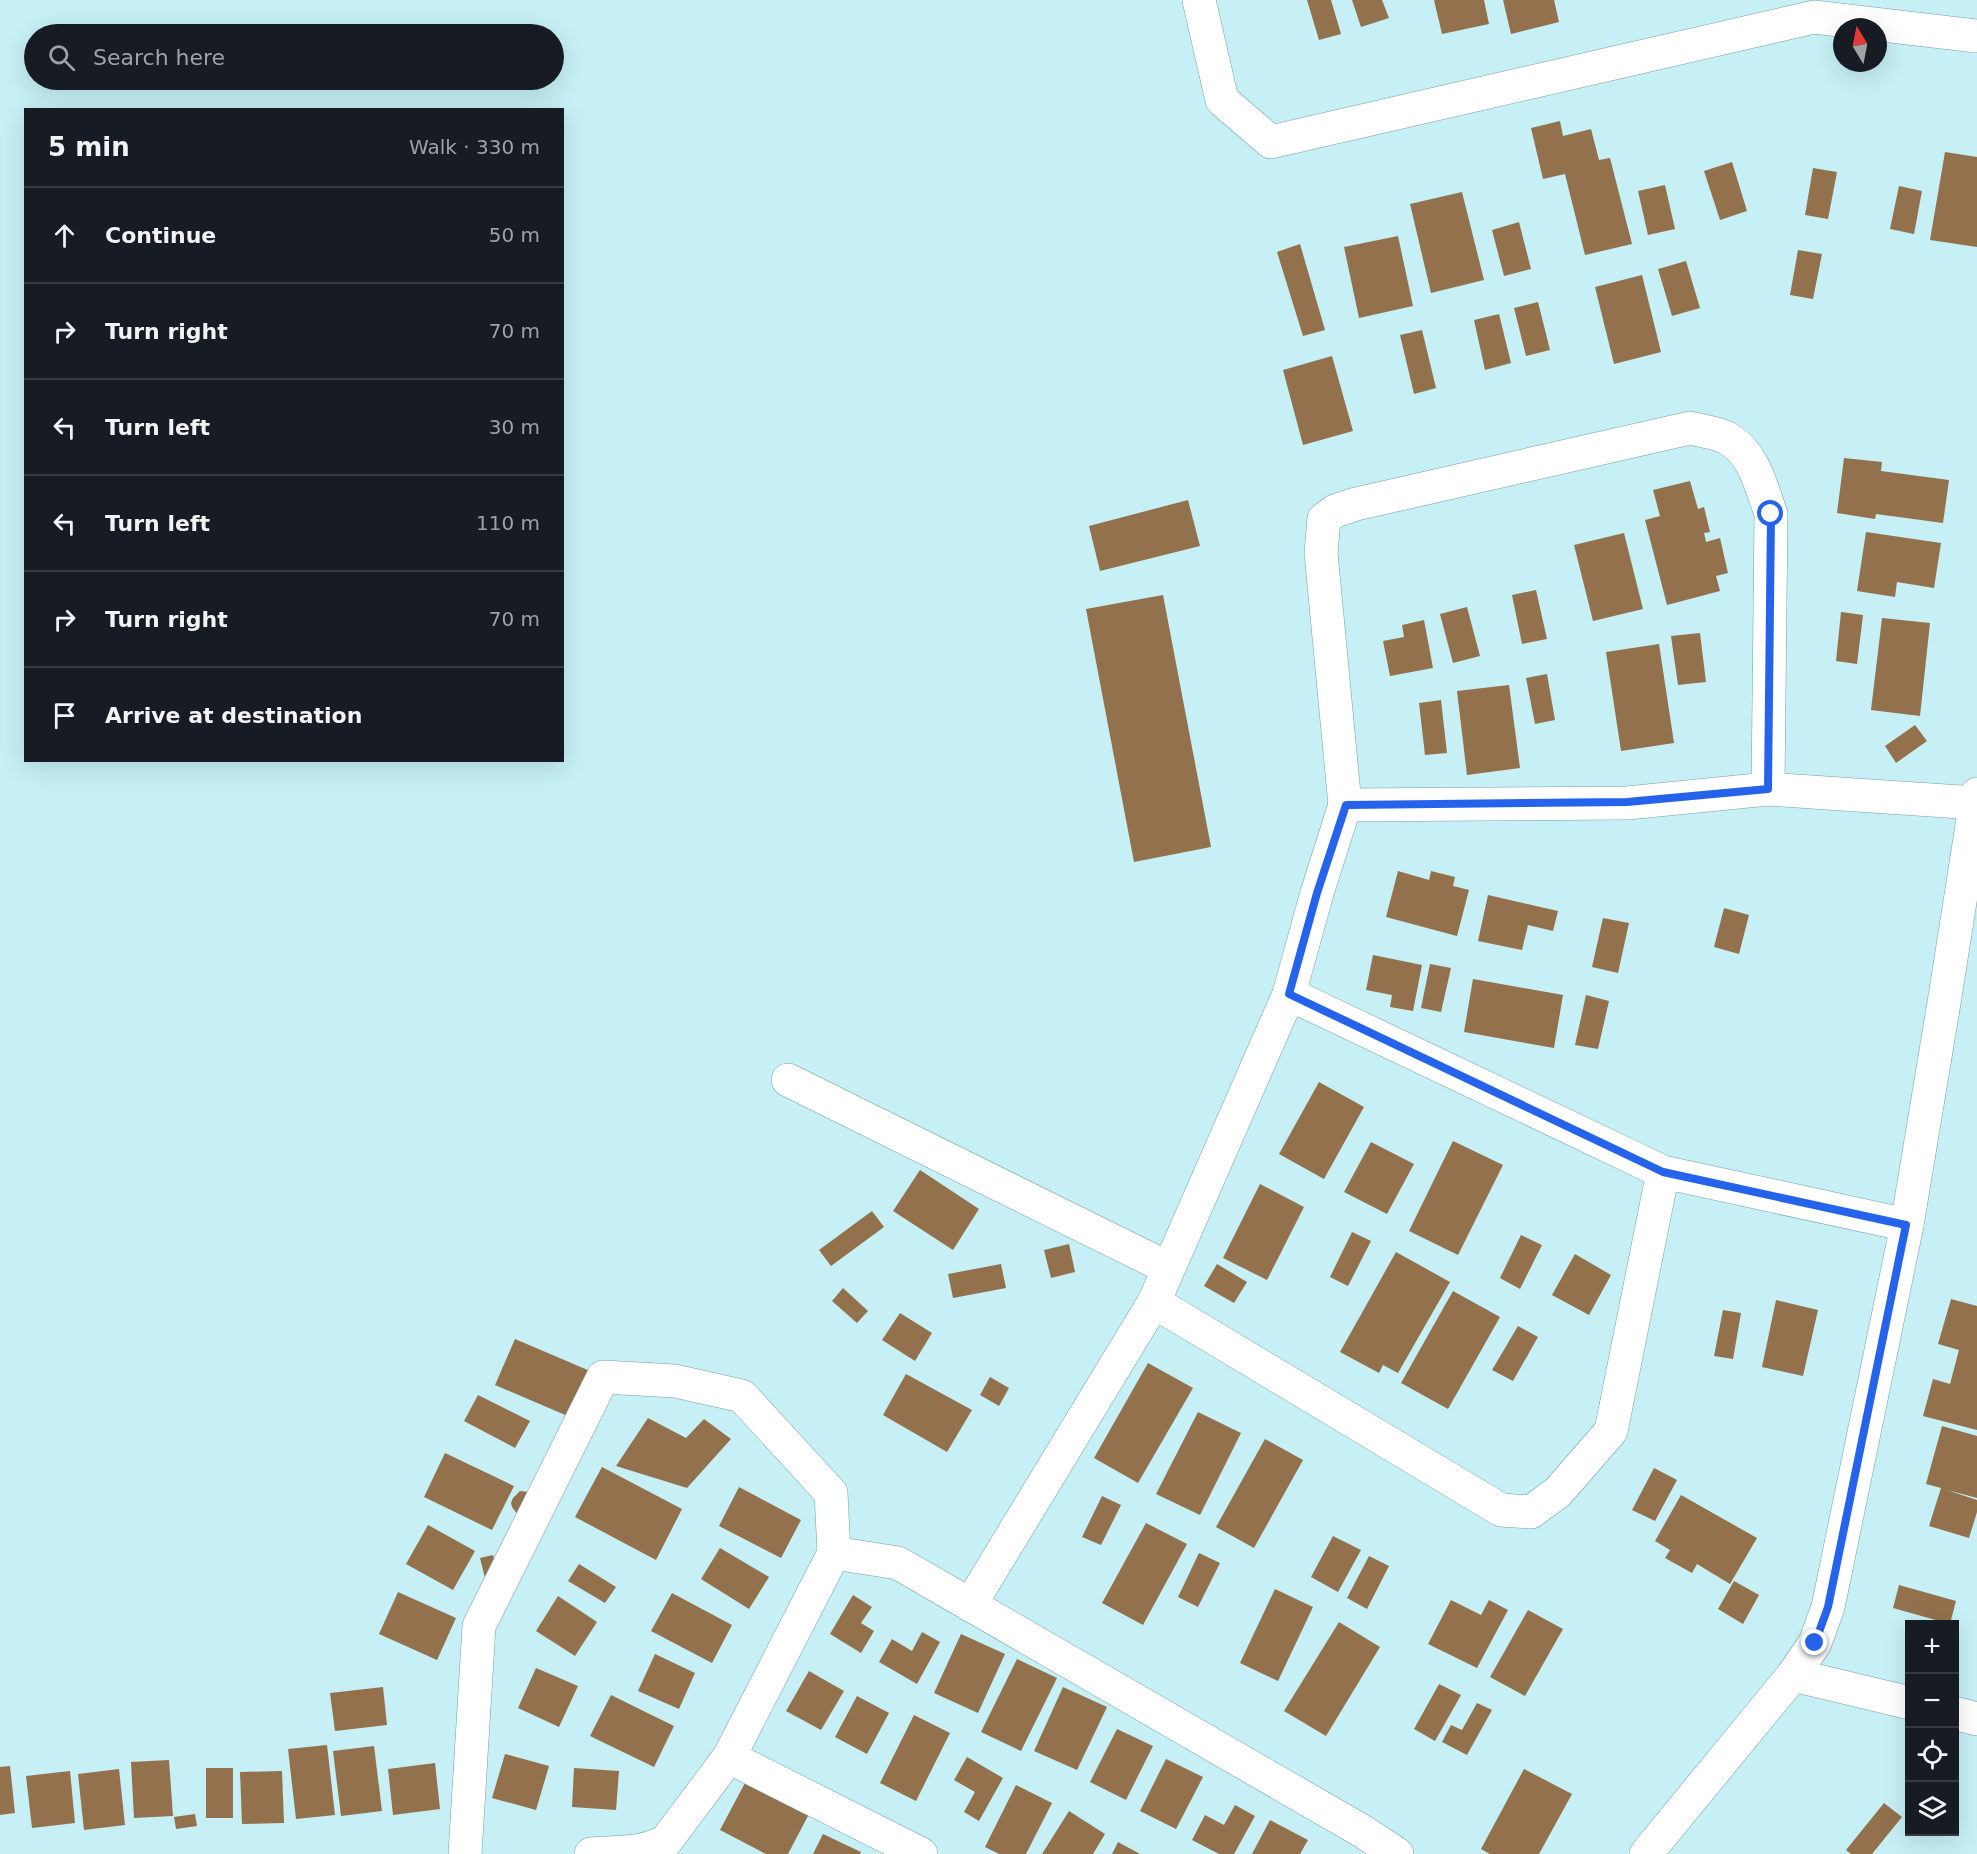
<!DOCTYPE html>
<meta charset="utf-8">
<style>
:root{--surface:#171b24;--page:#242831;--text:#f1f3f6;--muted:#9ea1a6;--line:#363941}
body{margin:0;font-family:"DejaVu Sans",sans-serif;background:var(--page);color:var(--text)}
.controls{position:absolute;right:18px;bottom:18px;display:grid;overflow:hidden;border-radius:0px;box-shadow:0 6px 24px #0002}
.controls button{width:54px;height:54px;display:grid;place-items:center;padding:0;border:0;border-bottom:2px solid var(--line);background:var(--surface);color:var(--text);font:30px sans-serif}
.compass{position:absolute;left:1833px;top:18px;width:54px;height:54px;border-radius:50%;background:var(--surface);box-shadow:0 6px 24px #0002;rotate:350deg}
.stop{position:absolute;width:18px;height:18px;margin:-14px;border:4px solid #2563eb;border-radius:50%;background:#fff}
.stop.end{background:#2563eb;border-color:#fff;box-shadow:0 2px 6px #0008}
.list{margin:0;padding:0;list-style:none}
h2{display:flex;justify-content:space-between;align-items:center;height:78px;margin:0;padding:0 24px;font-size:26px}
h2 small{font-size:20px;font-weight:400;color:var(--muted)}
.list li{display:grid;grid-template-columns:39px 1fr auto;gap:18px;align-items:center;box-sizing:border-box;height:96px;padding:0 24px;border-top:2px solid var(--line)}
.list b{display:block;font-size:22px;white-space:nowrap}
.list em{font-size:20px;font-style:normal;color:var(--muted)}
.icon{flex:none;width:33px;height:33px;fill:none;stroke:currentColor;stroke-width:2;stroke-linecap:round;stroke-linejoin:round}
.map{position:relative;flex:none;width:1977px;height:1854px;overflow:hidden}
.search{position:absolute;background:var(--surface);box-shadow:0 6px 24px #0002;left:24px;top:24px;width:540px;height:66px;display:flex;align-items:center;gap:15px;box-sizing:border-box;padding:0 21px;border-radius:33px;color:var(--muted);font-size:22px}
.panel{position:absolute;background:var(--surface);box-shadow:0 6px 24px #0002;left:24px;top:108px;width:540px;height:654px;border-radius:0px}
.map>svg:first-child{display:block}
.building{fill:#92714c}
.lines{fill:none;stroke-linecap:round;stroke-linejoin:round}
.minor-casing{stroke:#779fa3;stroke-width:34}
.tertiary-casing{stroke:#779fa3;stroke-width:34}
.minor{stroke:#fff;stroke-width:33}
.tertiary{stroke:#fff;stroke-width:33}
.route{stroke:#2563eb;stroke-width:8}
</style>
<div class="map">
<svg width="1977" height="1854" viewBox="0 0 1977 1854">
<rect width="100%" height="100%" fill="#c6f0f5"/>
<g class="building">
<polygon points="1307,0 1331,0 1341,34 1319,40"/>
<polygon points="1352,0 1382,0 1389,18 1361,27"/>
<polygon points="1434,0 1484,0 1489,24 1442,34"/>
<polygon points="1503,0 1554,0 1559,22 1511,34"/>
<polygon points="1560,121 1563,136 1591,129 1599,160 1610,158 1632,244 1585,255 1565,174 1543,179 1531,128"/>
<polygon points="1945,152 1977,157 1977,247 1930,240"/>
<polygon points="1732,162 1747,211 1720,220 1704,171"/>
<polygon points="1813,168 1837,172 1828,219 1805,215"/>
<polygon points="1665,185 1675,229 1648,235 1638,191"/>
<polygon points="1899,186 1922,191 1914,234 1890,229"/>
<polygon points="1462,192 1484,280 1431,293 1410,204"/>
<polygon points="1519,222 1531,269 1504,276 1492,230"/>
<polygon points="1398,236 1413,306 1359,318 1344,247"/>
<polygon points="1300,244 1325,330 1303,336 1277,252"/>
<polygon points="1798,250 1822,254 1813,299 1790,295"/>
<polygon points="1686,261 1700,308 1672,316 1658,269"/>
<polygon points="1642,275 1661,352 1614,364 1595,287"/>
<polygon points="1538,302 1550,350 1526,356 1514,308"/>
<polygon points="1499,314 1511,363 1485,370 1474,320"/>
<polygon points="1422,330 1436,388 1414,394 1400,335"/>
<polygon points="1332,356 1353,431 1303,445 1283,370"/>
<polygon points="1844,458 1882,462 1881,471 1949,480 1943,523 1876,514 1875,519 1837,513"/>
<polygon points="1690,481 1698,509 1704,507 1710,532 1704,533 1706,542 1720,538 1728,573 1716,576 1720,591 1667,605 1645,520 1660,516 1653,490"/>
<polygon points="1188,500 1200,546 1100,571 1089,526"/>
<polygon points="1866,532 1941,543 1934,588 1897,582 1895,597 1857,591"/>
<polygon points="1624,533 1643,609 1593,621 1574,545"/>
<polygon points="1536,590 1547,639 1522,644 1512,595"/>
<polygon points="1163,595 1211,847 1134,862 1086,609"/>
<polygon points="1467,607 1480,656 1453,663 1440,614"/>
<polygon points="1841,612 1863,615 1857,664 1836,661"/>
<polygon points="1882,618 1930,623 1920,716 1871,710"/>
<polygon points="1424,620 1433,668 1390,676 1383,641 1404,637 1402,625"/>
<polygon points="1700,633 1706,682 1678,685 1671,636"/>
<polygon points="1659,644 1674,743 1621,751 1606,652"/>
<polygon points="1547,674 1555,720 1535,724 1526,678"/>
<polygon points="1509,685 1520,768 1467,775 1457,691"/>
<polygon points="1441,700 1447,753 1425,755 1419,703"/>
<polygon points="1915,725 1927,741 1896,763 1885,746"/>
<polygon points="1398,871 1429,880 1431,871 1455,877 1453,886 1469,890 1457,936 1386,917"/>
<polygon points="1488,895 1558,911 1553,931 1528,925 1522,950 1478,941"/>
<polygon points="1724,908 1749,915 1739,954 1714,947"/>
<polygon points="1603,918 1629,923 1618,973 1592,967"/>
<polygon points="1373,955 1422,965 1413,1011 1390,1007 1392,995 1366,990"/>
<polygon points="1430,964 1451,968 1441,1012 1421,1008"/>
<polygon points="1473,979 1563,995 1554,1048 1464,1032"/>
<polygon points="1586,995 1609,1001 1598,1049 1575,1045"/>
<polygon points="1319,1082 1364,1107 1324,1179 1279,1154"/>
<polygon points="1453,1141 1503,1165 1458,1255 1409,1231"/>
<polygon points="1371,1142 1414,1164 1387,1214 1344,1192"/>
<polygon points="920,1170 979,1209 953,1250 893,1211"/>
<polygon points="1260,1184 1304,1207 1267,1280 1223,1258"/>
<polygon points="872,1211 884,1227 831,1266 819,1250"/>
<polygon points="1352,1232 1371,1241 1348,1286 1330,1277"/>
<polygon points="1521,1235 1542,1245 1520,1289 1500,1278"/>
<polygon points="1069,1244 1075,1272 1051,1278 1044,1250"/>
<polygon points="1396,1252 1450,1282 1398,1373 1383,1365 1379,1373 1340,1352"/>
<polygon points="1575,1254 1611,1275 1589,1315 1552,1295"/>
<polygon points="1001,1264 1006,1288 953,1298 948,1274"/>
<polygon points="1217,1264 1247,1282 1234,1303 1204,1286"/>
<polygon points="843,1288 868,1311 857,1323 832,1301"/>
<polygon points="1453,1291 1500,1317 1448,1409 1401,1383"/>
<polygon points="1951,1299 1977,1306 1977,1430 1923,1416 1933,1379 1950,1384 1959,1350 1938,1344"/>
<polygon points="1776,1300 1818,1310 1803,1376 1762,1367"/>
<polygon points="1723,1310 1741,1313 1733,1359 1714,1356"/>
<polygon points="900,1313 932,1333 915,1361 882,1340"/>
<polygon points="1518,1326 1538,1337 1513,1381 1492,1370"/>
<polygon points="515,1339 590,1371 570,1417 495,1385"/>
<polygon points="1148,1363 1193,1388 1138,1483 1094,1458"/>
<polygon points="906,1374 972,1410 947,1452 883,1415"/>
<polygon points="990,1377 1009,1388 999,1406 980,1395"/>
<polygon points="478,1395 530,1421 515,1448 464,1421"/>
<polygon points="1198,1412 1241,1433 1200,1515 1156,1494"/>
<polygon points="648,1418 686,1438 704,1419 731,1439 687,1488 616,1466"/>
<polygon points="1942,1426 1977,1436 1977,1498 1947,1490 1977,1500 1977,1512 1969,1538 1929,1526 1941,1488 1926,1484"/>
<polygon points="1265,1439 1303,1460 1254,1548 1216,1527"/>
<polygon points="445,1453 514,1486 492,1530 424,1497"/>
<polygon points="602,1467 682,1509 656,1560 575,1517"/>
<polygon points="1654,1468 1677,1480 1655,1521 1632,1510"/>
<polygon points="739,1487 801,1520 781,1558 719,1526"/>
<polygon points="520,1491 529,1492 518,1515 512,1507 511,1503 513,1498"/>
<polygon points="1681,1495 1757,1538 1730,1584 1697,1564 1692,1573 1665,1558 1670,1550 1655,1541"/>
<polygon points="1102,1496 1121,1505 1101,1545 1082,1537"/>
<polygon points="1146,1523 1187,1544 1143,1625 1102,1603"/>
<polygon points="428,1525 475,1551 453,1590 406,1564"/>
<polygon points="1333,1536 1361,1550 1338,1592 1311,1577"/>
<polygon points="720,1548 769,1577 749,1609 701,1579"/>
<polygon points="1199,1553 1220,1563 1198,1607 1178,1597"/>
<polygon points="493,1555 498,1576 485,1578 480,1558"/>
<polygon points="1369,1556 1389,1566 1367,1609 1347,1598"/>
<polygon points="579,1564 616,1587 605,1603 568,1581"/>
<polygon points="1734,1581 1759,1595 1743,1624 1718,1609"/>
<polygon points="1899,1585 1956,1601 1950,1624 1893,1608"/>
<polygon points="1275,1589 1313,1607 1278,1681 1240,1663"/>
<polygon points="398,1592 456,1618 437,1660 379,1634"/>
<polygon points="672,1593 732,1625 712,1663 651,1631"/>
<polygon points="853,1595 872,1607 861,1623 874,1631 861,1653 830,1634"/>
<polygon points="558,1596 597,1622 575,1656 536,1631"/>
<polygon points="1451,1600 1481,1615 1489,1600 1508,1610 1477,1668 1428,1644"/>
<polygon points="1528,1610 1563,1629 1525,1696 1490,1677"/>
<polygon points="1339,1622 1380,1647 1326,1736 1284,1711"/>
<polygon points="922,1632 940,1642 917,1684 879,1662 892,1639 912,1651"/>
<polygon points="961,1634 1005,1654 978,1713 934,1693"/>
<polygon points="655,1654 695,1673 679,1709 638,1691"/>
<polygon points="1017,1659 1057,1678 1021,1751 981,1732"/>
<polygon points="536,1668 578,1686 559,1727 518,1708"/>
<polygon points="809,1671 844,1691 821,1730 786,1711"/>
<polygon points="1439,1684 1461,1695 1435,1741 1414,1729"/>
<polygon points="383,1687 387,1725 335,1731 330,1693"/>
<polygon points="1063,1687 1107,1707 1077,1770 1034,1751"/>
<polygon points="611,1695 674,1726 654,1767 590,1736"/>
<polygon points="857,1696 889,1713 867,1754 835,1737"/>
<polygon points="1477,1703 1492,1710 1467,1755 1442,1742 1451,1725 1462,1730"/>
<polygon points="914,1715 950,1733 916,1801 880,1783"/>
<polygon points="1117,1729 1153,1746 1126,1800 1090,1782"/>
<polygon points="327,1745 335,1815 296,1819 288,1749"/>
<polygon points="374,1746 382,1811 341,1816 333,1751"/>
<polygon points="505,1754 549,1766 536,1810 492,1798"/>
<polygon points="967,1757 1003,1778 979,1821 964,1812 975,1792 954,1780"/>
<polygon points="1166,1759 1203,1777 1176,1829 1140,1811"/>
<polygon points="169,1760 173,1816 134,1818 131,1762"/>
<polygon points="435,1763 440,1809 393,1815 388,1769"/>
<polygon points="10,1766 15,1813 0,1815 0,1767"/>
<rect x="206" y="1768" width="27" height="50"/>
<polygon points="574,1768 619,1771 616,1810 572,1807"/>
<polygon points="119,1769 125,1825 84,1830 78,1774"/>
<polygon points="1524,1769 1572,1794 1539,1854 1490,1854 1481,1849"/>
<polygon points="70,1771 75,1823 32,1828 26,1776"/>
<polygon points="282,1771 284,1823 242,1824 240,1772"/>
<polygon points="746,1781 809,1814 788,1854 766,1854 720,1830"/>
<polygon points="1016,1785 1052,1803 1026,1854 999,1854 985,1847"/>
<polygon points="1884,1803 1902,1817 1872,1854 1851,1854 1846,1850"/>
<polygon points="1235,1805 1255,1816 1234,1854 1219,1854 1192,1840 1205,1815 1224,1825"/>
<polygon points="1069,1811 1105,1834 1093,1854 1042,1854"/>
<polygon points="195,1814 197,1826 176,1829 174,1817"/>
<polygon points="1270,1820 1308,1840 1300,1854 1252,1854"/>
<polygon points="823,1834 861,1852 860,1854 813,1854"/>
<polygon points="1118,1842 1140,1854 1112,1854"/>
</g>
<g class="lines">
<defs>
<g id="minor">
<polyline points="1199,0 1222,100 1271,142 1814,17 1977,36"/>
<path d="M1768,789l3,-275c-10,-28 -17,-61 -44,-76 -10,-5 -25,-7 -37,-10l-334,76 -21,7 -11,8 -3,34 24,252 282,-2 141,-14 208,14"/>
<polyline points="1289,994 1317,893 1345,805"/>
<polyline points="788,1080 1168,1268"/>
<polyline points="1663,1172 1611,1431 1558,1492 1531,1512 1501,1510 1154,1302 1289,994 1663,1172 1907,1225"/>
<polyline points="970,1605 1154,1302"/>
<polyline points="1793,1675 1910,1703"/>
<polyline points="1954,1713 1977,1719"/>
<polyline points="729,1757 921,1854"/>
<polyline points="465,1854 479,1626 603,1377 675,1381 742,1396 831,1493 834,1553"/>
<path d="M591,1854c25,-2 53,0 75,-13l63,-84 105,-204 64,10 464,268 35,23"/>
</g>
<polyline id="tertiary" points="1646,1854 1793,1675 1815,1643 1828,1607 1907,1225 1944,1003 1977,794"/>
</defs>
<use href="#minor" class="minor-casing"/>
<use href="#tertiary" class="tertiary-casing"/>
<use href="#minor" class="minor"/>
<use href="#tertiary" class="tertiary"/>
</g>
<g class="lines">
<polyline class="route" points="1771,514 1768,789 1627,802 1346,805 1317,893 1289,994 1663,1172 1906,1225 1828,1607 1815,1643"/>
</g>
</svg>
<div class="controls">
<button>+</button>
<button>−</button>
<button><svg class="icon" aria-label="locate" viewBox="0 0 24 24"><circle cx="12" cy="12" r="6"/><path d="M12 2v4M12 18v4M2 12h4M18 12h4"/></svg></button>
<button><svg class="icon" aria-label="layers" viewBox="0 0 24 24"><path d="M12 4l9 5-9 5-9-5zM3 14l9 5 9-5"/></svg></button>
</div>
<svg class="compass" viewBox="-18 -18 36 36"><path d="M0-13l5 13h-10z" fill="#e53935"/><path d="M0 13l5-13h-10z" fill="#9ea1a6"/></svg>
<div class="stop" style="left:1771px;top:514px"></div>
<div class="stop end" style="left:1815px;top:1643px"></div>
<div class="search"><svg class="icon" aria-label="search" viewBox="0 0 24 24"><circle cx="10" cy="10" r="6"/><path d="M15 15l6 6"/></svg>Search here</div>
<section class="panel">
<h2>5 min<small>Walk · 330 m</small></h2>
<ul class="list">
<li><svg class="icon" aria-label="ahead" viewBox="0 0 24 24"><path d="M12 20V5M6 11l6-6 6 6"/></svg><div><b>Continue</b></div><em>50 m</em></li>
<li><svg class="icon" aria-label="right" viewBox="0 0 24 24"><path d="M7 20v-9h11M14 6l5 5-5 5"/></svg><div><b>Turn right</b></div><em>70 m</em></li>
<li><svg class="icon" aria-label="left" viewBox="0 0 24 24"><path d="M17 20v-9H6M10 6l-5 5 5 5"/></svg><div><b>Turn left</b></div><em>30 m</em></li>
<li><svg class="icon" aria-label="left" viewBox="0 0 24 24"><path d="M17 20v-9H6M10 6l-5 5 5 5"/></svg><div><b>Turn left</b></div><em>110 m</em></li>
<li><svg class="icon" aria-label="right" viewBox="0 0 24 24"><path d="M7 20v-9h11M14 6l5 5-5 5"/></svg><div><b>Turn right</b></div><em>70 m</em></li>
<li><svg class="icon" aria-label="arrive" viewBox="0 0 24 24"><path d="M6 21V4h12l-3 4 3 4H6"/></svg><div><b>Arrive at destination</b></div></li>
</ul>
</section>
</div>
